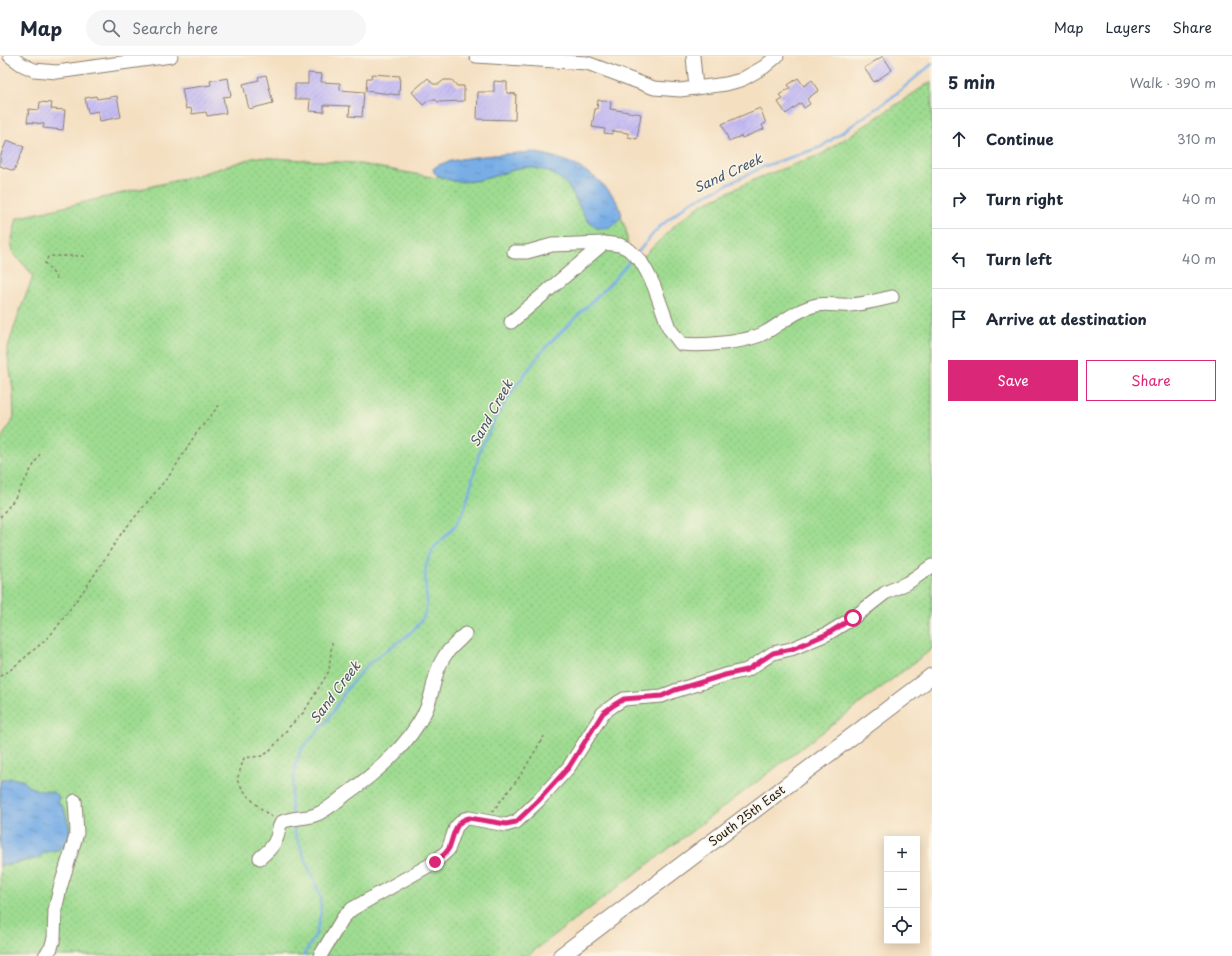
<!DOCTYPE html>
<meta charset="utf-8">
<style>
:root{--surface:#fff;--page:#f6f6f7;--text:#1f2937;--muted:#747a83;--line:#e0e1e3;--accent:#db2777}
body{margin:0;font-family:"Playpen Sans",sans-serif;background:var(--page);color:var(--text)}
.controls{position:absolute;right:12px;bottom:12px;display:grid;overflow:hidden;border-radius:0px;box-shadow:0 2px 10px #0003}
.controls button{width:36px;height:36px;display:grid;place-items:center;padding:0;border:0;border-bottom:1px solid var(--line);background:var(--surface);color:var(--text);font:20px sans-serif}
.stop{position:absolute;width:12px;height:12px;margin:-9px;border:3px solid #db2777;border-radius:50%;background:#fff}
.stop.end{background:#db2777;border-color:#fff;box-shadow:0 1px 4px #0008}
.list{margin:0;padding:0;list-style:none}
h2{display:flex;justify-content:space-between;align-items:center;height:52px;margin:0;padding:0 16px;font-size:17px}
h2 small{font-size:13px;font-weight:400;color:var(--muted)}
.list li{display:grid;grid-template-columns:26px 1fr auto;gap:12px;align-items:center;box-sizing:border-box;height:60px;padding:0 16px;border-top:1px solid var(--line)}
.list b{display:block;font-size:15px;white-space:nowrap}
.list em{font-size:13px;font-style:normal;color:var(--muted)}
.actions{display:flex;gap:8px;padding:12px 16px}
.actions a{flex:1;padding:9px 0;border:1px solid var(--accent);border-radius:0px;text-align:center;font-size:14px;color:var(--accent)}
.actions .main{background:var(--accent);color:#fff}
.icon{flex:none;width:22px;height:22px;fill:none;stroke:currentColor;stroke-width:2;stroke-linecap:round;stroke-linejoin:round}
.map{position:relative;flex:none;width:932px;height:900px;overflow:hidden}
header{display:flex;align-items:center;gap:24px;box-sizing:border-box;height:56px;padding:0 20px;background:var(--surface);border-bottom:1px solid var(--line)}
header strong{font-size:19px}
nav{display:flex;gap:22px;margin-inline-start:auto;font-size:14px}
.search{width:280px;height:36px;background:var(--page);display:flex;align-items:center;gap:10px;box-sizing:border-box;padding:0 14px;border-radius:22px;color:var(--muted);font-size:15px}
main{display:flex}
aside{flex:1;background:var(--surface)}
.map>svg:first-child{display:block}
.grass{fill:url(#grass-dots);stroke:#5e7c56}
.water{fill:url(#water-ripples);stroke:#4a6481}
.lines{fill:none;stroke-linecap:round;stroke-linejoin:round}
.stream{stroke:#78ade6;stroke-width:2.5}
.building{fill:url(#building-hatch)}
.minor-casing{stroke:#887e6e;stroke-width:15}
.major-casing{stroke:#887e6e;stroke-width:18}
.path{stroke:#887e6e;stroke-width:1.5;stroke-dasharray:3 3;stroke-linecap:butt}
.minor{stroke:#fff;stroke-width:13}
.major{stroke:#fff;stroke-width:16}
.route{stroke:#db2777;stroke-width:5}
.labels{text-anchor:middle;stroke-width:3;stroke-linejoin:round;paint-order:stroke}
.street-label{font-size:12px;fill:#1c1c1c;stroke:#fcf5e5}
.water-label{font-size:13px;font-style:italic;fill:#41566d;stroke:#fcf5e5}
</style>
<header>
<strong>Map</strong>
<div class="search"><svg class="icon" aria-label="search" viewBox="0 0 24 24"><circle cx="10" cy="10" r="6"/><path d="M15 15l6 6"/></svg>Search here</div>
<nav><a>Map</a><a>Layers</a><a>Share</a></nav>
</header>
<main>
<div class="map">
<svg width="932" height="900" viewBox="0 0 932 900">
<defs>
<pattern id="grass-dots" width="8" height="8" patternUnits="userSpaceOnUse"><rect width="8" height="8" fill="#9fdc91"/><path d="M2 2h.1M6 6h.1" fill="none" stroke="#88bc7c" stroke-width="1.8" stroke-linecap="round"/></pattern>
<pattern id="water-ripples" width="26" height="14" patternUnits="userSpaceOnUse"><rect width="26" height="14" fill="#78ade6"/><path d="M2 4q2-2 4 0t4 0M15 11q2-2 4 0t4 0" fill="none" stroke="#628cba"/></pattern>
<pattern id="building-hatch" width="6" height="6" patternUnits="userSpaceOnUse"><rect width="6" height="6" fill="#c2b9f5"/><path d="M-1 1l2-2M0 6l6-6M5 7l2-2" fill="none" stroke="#a69ed1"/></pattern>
</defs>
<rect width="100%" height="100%" fill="#fcf5e5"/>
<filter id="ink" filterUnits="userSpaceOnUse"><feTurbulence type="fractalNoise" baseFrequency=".025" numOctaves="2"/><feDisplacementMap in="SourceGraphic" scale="8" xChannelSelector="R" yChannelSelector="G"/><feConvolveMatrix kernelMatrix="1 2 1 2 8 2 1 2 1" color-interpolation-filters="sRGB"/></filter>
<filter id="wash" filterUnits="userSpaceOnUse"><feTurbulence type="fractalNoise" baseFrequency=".012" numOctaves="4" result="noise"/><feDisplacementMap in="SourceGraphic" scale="16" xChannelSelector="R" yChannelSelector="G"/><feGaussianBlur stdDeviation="0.9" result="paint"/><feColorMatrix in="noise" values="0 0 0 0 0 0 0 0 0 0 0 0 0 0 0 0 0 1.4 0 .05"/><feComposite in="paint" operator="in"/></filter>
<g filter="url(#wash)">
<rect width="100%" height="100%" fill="#f4dfc1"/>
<polygon class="grass" points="932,25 932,593 527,900 0,900 0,385 14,361 13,333 7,294 18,260 33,221 27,212 14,198 11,188 17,162 191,121 256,101 354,107 437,122 446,106 522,98 617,149 626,174 628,193 640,204 675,169 701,149 758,122 822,98"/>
<g class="water">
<path d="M533,96c7,2 15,3 21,5 27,8 61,29 68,58 -4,6 -7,12 -15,13 -21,6 -28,-27 -37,-39 -6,-9 -20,-18 -30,-20 -5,-1 -11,-2 -15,-2 -5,0 -11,3 -15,4 -21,7 -45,16 -66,7 -5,-2 -10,-3 -11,-9 11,-13 81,-15 100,-17z"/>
<path d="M11,722c6,1 14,0 15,7 4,2 8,4 12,5 9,2 15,0 21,7l-1,6c7,4 7,9 9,16 4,9 4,19 -3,27 -7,7 -21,3 -25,12l-33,7 -4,-1 -2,3v-86z"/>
</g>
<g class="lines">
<g class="stream">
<polyline points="638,196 658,172 689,147 765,110 821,91 891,42 932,8"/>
<polyline points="292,758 291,744 296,707 302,692 327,665 349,630 368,608 409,578 418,569 425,558 427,545 425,525 426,509 434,492 456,469 465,452 480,394 495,363 515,331 544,293 613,225 632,202"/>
<polyline points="294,767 295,778 320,839 321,855 318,871 315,880 303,900"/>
</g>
</g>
<g id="blocks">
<g class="building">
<polygon points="883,0 892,14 874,26 864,12"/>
<polygon points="308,17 322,18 321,26 340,27 340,34 364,36 362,61 349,60 350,50 324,49 324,56 309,55 310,43 295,43 295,28 308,28"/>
<polygon points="372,18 400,20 399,39 366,35 367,22 371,22"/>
<polygon points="266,19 273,47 249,53 243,28 259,24 258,21"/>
<polygon points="228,22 231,40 223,41 226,57 207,60 206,56 192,58 191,52 186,53 182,33 211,29 210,25"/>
<polygon points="428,22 433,28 439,28 444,24 452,24 457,30 464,30 464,45 438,46 436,44 429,44 423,49 412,36"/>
<polygon points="798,22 804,30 812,24 819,34 807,43 810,48 804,52 801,47 786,58 778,46 783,43 779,39 790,32 788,29"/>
<polygon points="494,25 507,26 507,37 516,38 515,64 477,63 478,36 494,36"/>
<polygon points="96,40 97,43 117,40 121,61 100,65 98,55 88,57 85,42"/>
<polygon points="598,44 611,46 610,53 641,58 637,83 628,81 628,77 613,75 612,78 604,77 605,73 592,71 595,53 597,53"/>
<polygon points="40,46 52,47 51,53 65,54 63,74 43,72 44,68 27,66 29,53 39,54"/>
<polygon points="760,52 766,67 762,69 764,73 742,82 741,80 729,85 722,68"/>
<polygon points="7,84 24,91 14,115 0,110 0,101"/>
</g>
</g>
</g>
<g filter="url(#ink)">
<use href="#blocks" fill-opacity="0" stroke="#887e6e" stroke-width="1"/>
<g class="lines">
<defs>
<g id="minor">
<polyline points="10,0 21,8 34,14 57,16 171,0"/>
<polyline points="476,0 587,7 654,32 680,34 726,28 741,24 764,11 777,0"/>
<polyline points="693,0 696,32"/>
<path d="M514,196h13l25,-7 52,-2 16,2 8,4 12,11 7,12 7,14 15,42 12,16c22,2 68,-1 87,-13 15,-9 30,-22 49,-26 10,-2 22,1 33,0 15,-1 29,-5 42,-8"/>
<polyline points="511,266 604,187"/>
<path d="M260,802c7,-6 14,-12 17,-21 2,-6 1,-10 5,-15 10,-5 22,-3 33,-7 11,-4 21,-13 30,-20 32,-23 62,-48 80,-83 9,-18 8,-41 21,-58 5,-7 13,-13 19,-20"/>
<polyline points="45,900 51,892 54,882 55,854 60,832 77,777 75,745"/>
<polyline points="320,900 343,862 352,853 435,806 448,794 456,771 464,763 469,762 506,769 516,766 538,745 569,711 603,657 614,649 624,643 662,640 675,635 725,619 747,614 773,597 791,593 827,578 853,562 885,537 907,527 932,510"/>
</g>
<polyline id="major" points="561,900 932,620"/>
</defs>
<use href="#minor" class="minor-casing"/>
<use href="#major" class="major-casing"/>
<g class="path">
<path d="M57,223c-3,-7 -9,-10 -12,-16l3,-6 5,-1h33"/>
<polyline points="0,461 13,445 40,398"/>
<polyline points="0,620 9,615 42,587 54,575 89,527 121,478 172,416 195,379 220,348"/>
<polyline points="492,756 521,719 544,680"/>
<path d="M272,761c-14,-10 -26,-21 -35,-37l7,-22 17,-2 6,-3 6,-6 17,-21 14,-14 25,-41 3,-29"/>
</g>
<use href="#minor" class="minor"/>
<use href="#major" class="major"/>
</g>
</g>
<g class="lines" filter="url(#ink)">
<path class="route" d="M435,806c5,-4 11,-8 14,-14 5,-12 5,-27 20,-30l37,6 10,-2 22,-21 31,-34 34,-54 11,-8 10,-6 38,-3 13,-6 50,-15 22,-5 26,-17 19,-4 35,-15 26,-16"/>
</g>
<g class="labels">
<g class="street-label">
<text transform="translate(747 760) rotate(-37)" y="4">South 25th East</text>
</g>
<g class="water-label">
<text transform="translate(728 117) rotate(-25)" y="5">Sand Creek</text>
<text transform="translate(491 357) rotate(-61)" y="5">Sand Creek</text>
<text transform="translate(335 636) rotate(-53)" y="5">Sand Creek</text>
</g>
</g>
</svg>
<div class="controls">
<button>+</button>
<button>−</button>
<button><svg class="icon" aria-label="locate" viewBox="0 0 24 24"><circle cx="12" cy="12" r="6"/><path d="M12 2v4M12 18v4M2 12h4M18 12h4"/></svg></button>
</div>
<div class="stop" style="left:853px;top:562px"></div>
<div class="stop end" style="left:435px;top:806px"></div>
</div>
<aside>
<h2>5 min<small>Walk · 390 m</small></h2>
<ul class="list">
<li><svg class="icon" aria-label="ahead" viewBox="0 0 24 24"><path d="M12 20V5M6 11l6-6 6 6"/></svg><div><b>Continue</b></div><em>310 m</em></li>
<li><svg class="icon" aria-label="right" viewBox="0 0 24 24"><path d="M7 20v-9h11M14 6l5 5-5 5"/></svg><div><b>Turn right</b></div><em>40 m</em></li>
<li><svg class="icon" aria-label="left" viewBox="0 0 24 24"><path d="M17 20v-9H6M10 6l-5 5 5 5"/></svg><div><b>Turn left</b></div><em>40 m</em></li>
<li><svg class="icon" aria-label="arrive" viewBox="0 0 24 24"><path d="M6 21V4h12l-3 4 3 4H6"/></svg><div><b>Arrive at destination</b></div></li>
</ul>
<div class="actions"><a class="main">Save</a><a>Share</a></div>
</aside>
</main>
